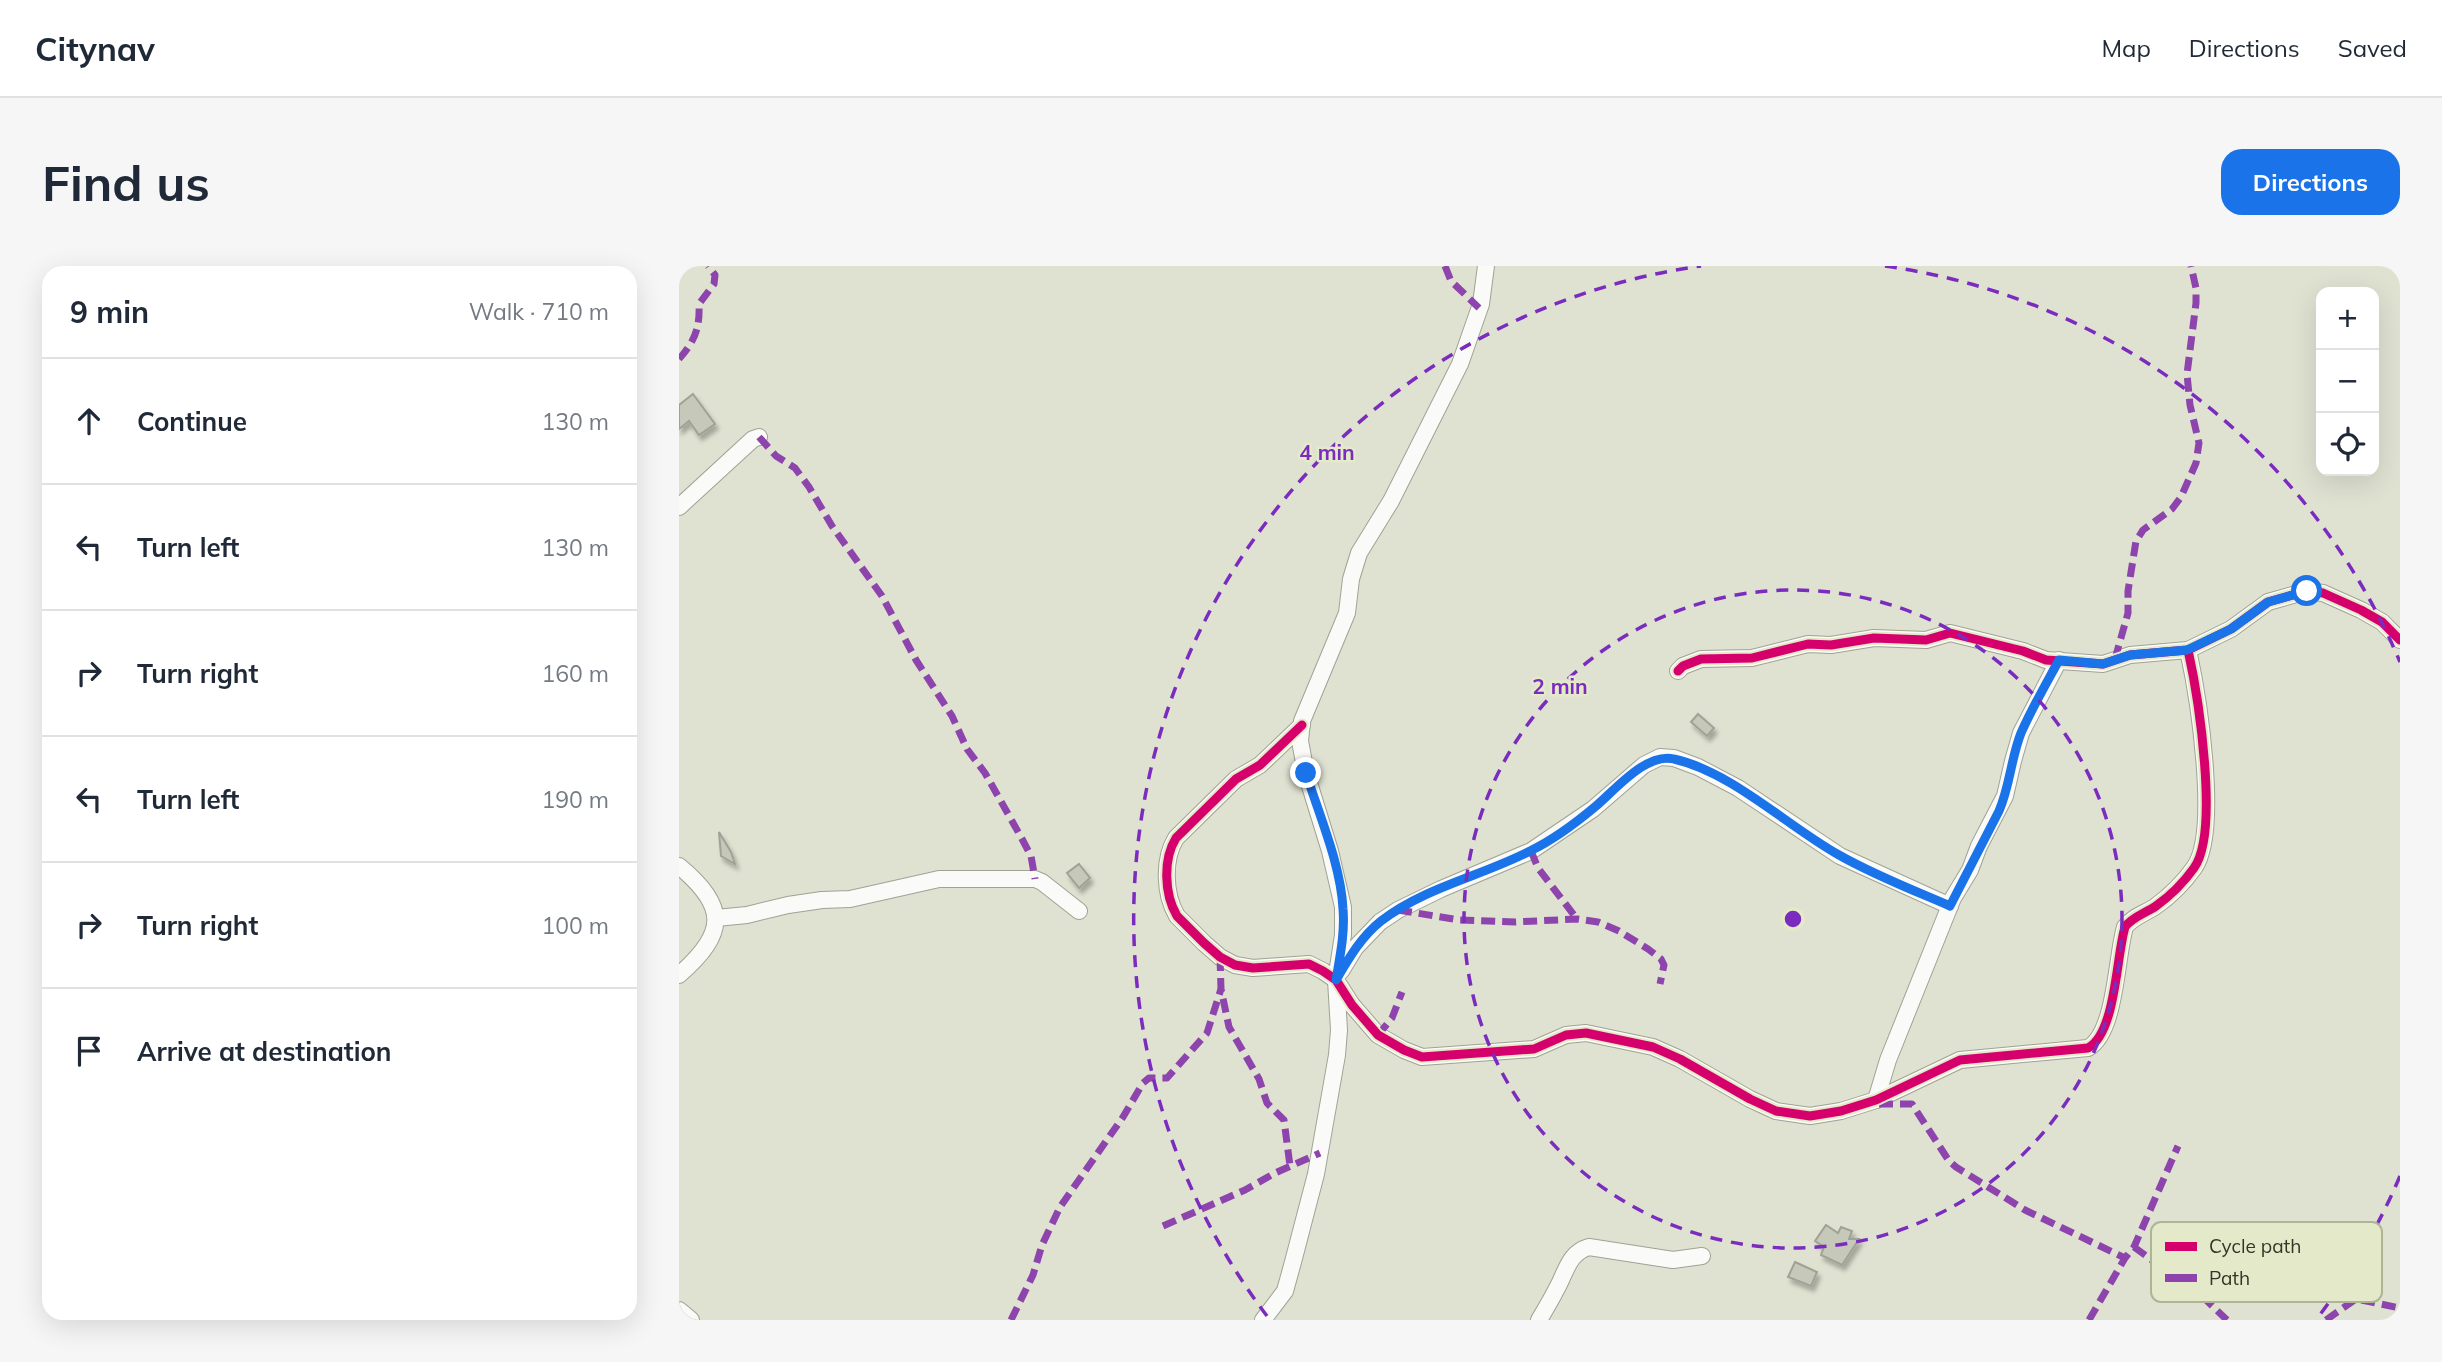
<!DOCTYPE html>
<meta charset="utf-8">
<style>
:root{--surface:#fff;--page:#f6f6f7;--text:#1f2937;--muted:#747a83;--line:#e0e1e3;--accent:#1a73e8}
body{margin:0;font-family:Mulish,sans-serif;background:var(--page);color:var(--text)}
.controls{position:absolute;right:21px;top:21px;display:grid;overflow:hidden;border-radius:14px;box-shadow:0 7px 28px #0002}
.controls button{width:63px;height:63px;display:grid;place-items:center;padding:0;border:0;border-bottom:2px solid var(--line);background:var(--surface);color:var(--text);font:35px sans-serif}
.stop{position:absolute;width:21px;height:21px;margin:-16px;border:5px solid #1a73e8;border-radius:50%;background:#fff}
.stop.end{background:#1a73e8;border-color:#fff;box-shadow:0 2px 7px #0008}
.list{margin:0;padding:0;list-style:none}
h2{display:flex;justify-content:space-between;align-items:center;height:91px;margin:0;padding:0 28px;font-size:30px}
h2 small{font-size:23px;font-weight:400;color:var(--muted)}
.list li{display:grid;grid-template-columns:46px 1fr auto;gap:21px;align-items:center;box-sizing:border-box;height:126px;padding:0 28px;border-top:2px solid var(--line)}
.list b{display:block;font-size:26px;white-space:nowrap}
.list em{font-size:23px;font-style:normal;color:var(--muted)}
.icon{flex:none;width:38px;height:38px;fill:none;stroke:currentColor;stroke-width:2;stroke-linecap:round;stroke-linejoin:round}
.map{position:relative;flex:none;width:1721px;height:1054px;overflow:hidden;border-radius:21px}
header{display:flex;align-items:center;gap:42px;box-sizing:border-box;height:98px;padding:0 35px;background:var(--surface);border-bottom:2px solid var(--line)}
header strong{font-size:33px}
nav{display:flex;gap:38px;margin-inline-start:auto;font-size:24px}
.intro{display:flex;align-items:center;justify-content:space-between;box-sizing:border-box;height:168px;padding:0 42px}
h1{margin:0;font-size:49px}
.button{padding:18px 32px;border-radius:21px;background:var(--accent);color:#fff;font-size:24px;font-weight:700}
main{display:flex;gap:42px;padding:0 42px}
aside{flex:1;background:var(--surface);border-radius:21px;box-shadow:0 7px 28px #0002}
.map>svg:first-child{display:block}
.building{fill:#c6c8ba;stroke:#a0a295;stroke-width:2;filter:url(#shadow)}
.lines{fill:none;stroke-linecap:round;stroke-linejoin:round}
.street-casing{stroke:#a0a295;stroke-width:18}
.street{stroke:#fafbf8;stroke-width:16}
.quiet{stroke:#8e44ad;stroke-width:7;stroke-dasharray:14 7;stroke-linecap:butt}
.cycleway-casing{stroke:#e4eac9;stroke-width:13}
.cycleway{stroke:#d6006c;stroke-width:9}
.route{stroke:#1a73e8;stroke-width:9}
.ring{fill:none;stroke:#7b2cbf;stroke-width:3.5;stroke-dasharray:12 9}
.key{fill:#e4eac9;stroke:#afb499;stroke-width:2}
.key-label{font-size:19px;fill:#343529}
.centre{fill:#7b2cbf;stroke:#e4eac9;stroke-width:3.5}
.ring-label{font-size:21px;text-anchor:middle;font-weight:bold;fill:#7b2cbf;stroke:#e4eac9;stroke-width:5;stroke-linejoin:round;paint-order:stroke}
</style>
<header>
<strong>Citynav</strong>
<nav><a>Map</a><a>Directions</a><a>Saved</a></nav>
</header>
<div class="intro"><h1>Find us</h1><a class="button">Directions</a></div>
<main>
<aside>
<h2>9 min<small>Walk · 710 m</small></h2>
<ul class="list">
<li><svg class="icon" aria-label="ahead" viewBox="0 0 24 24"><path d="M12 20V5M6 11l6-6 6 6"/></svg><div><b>Continue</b></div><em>130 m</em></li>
<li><svg class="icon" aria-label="left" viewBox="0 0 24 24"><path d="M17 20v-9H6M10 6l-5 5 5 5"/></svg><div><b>Turn left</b></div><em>130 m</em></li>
<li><svg class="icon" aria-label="right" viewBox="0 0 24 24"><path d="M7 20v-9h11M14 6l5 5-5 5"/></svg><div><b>Turn right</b></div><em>160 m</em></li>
<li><svg class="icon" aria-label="left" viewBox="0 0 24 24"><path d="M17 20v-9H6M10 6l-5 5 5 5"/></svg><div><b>Turn left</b></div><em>190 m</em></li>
<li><svg class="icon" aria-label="right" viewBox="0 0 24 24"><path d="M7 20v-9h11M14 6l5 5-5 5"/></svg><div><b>Turn right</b></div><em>100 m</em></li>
<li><svg class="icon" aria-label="arrive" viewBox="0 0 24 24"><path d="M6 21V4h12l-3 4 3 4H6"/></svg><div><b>Arrive at destination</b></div></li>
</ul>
</aside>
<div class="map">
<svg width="1721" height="1054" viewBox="0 0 1721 1054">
<defs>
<filter id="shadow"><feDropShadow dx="3" dy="5" stdDeviation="2" flood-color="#0004"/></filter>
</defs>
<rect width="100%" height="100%" fill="#dfe2d1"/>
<g class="building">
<polygon points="14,128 36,158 20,169 10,155 0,163 0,139"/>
<polygon points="1019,448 1035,462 1028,470 1012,456"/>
<polygon points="40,566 52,586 56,598 42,590"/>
<polygon points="400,598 411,612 400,622 388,607"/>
<polygon points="1147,959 1159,967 1162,961 1173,965 1170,973 1180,973 1163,999 1142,989 1145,981 1136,975"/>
<polygon points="1116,996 1138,1006 1132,1020 1109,1011"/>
</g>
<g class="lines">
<defs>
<g id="street">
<polyline points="0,241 74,173 80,171"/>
<polyline points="999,405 1004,400 1022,393 1073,392 1129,378 1152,379 1195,372 1247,374 1271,367 1344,385 1367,394 1424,398 1451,389 1509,384 1552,363 1589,336 1628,325 1644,327 1682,344 1703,356 1721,374"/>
<path d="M623,459l-42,40 -24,14 -60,59c-13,21 -12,56 1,78l27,27 16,14 15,8 18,3 56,-4 14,7 13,9 16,25 26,30 26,15 18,7 112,-8 32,-14 20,-2 67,14 27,12 70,40 26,12 34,5 31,-5 35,-11 84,-40 128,-12c28,-15 28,-91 37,-121 7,-10 21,-14 31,-21 14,-10 28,-24 38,-38 26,-36 4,-173 -6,-218"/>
<path d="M0,600c49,41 48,67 0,109"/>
<polyline points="37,652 68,649 109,639 143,634 171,633 260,613 356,613 363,616 400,645"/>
<polyline points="662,705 676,682 701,656 719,644 762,623 852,585 914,543 965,499 981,491 995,492 1019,501 1059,522 1161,590 1271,640"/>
<polyline points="1197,834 1209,794 1274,632 1291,604 1300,580 1326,530 1334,495 1342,467 1380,394"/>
<polyline points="0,1044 12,1054"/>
<polyline points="584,1054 606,1025 614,996 637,908 658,789 660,764 657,714 664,669 664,641 651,585 627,507 621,475 623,455 668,347 672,313 680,287 712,235 781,98 802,38 807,0"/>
<path d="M860,1054c6,-10 12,-20 17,-30 10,-17 12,-37 33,-43l84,13 29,-4"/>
</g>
</defs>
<use href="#street" class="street-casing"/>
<use href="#street" class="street"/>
<g class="quiet">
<polyline points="766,0 772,15 800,42"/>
<path d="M0,93c16,-18 21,-31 20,-55l15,-20 1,-9 -7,-9"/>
<polyline points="80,171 97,190 116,202 130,221 153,260 203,330 237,394 273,450 288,483 306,507 342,571 352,590 356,613"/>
<polyline points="1436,393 1449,347 1449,325 1457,275 1464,264 1493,243 1502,231 1517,197 1520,177 1511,139 1508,108 1517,37 1517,22 1512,0"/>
<polyline points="852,585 859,602 898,653"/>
<polyline points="719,644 780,654 836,656 898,653 919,656 940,665 969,683 982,693 985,699 981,718"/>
<polyline points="541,691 542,723 550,761 580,813 588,837 605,854 611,900"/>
<polyline points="699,769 713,752 723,726"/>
<polyline points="1200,838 1233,838 1270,895 1277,901 1346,944 1446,992"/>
<polyline points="484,960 566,924 596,907 641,887"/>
<polyline points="1455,981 1525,1032 1548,1054"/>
<polyline points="332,1054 354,1009 363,979 381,941 444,851 464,817 470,812 488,812 528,767 542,723"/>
<polyline points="1410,1054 1446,992 1455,981 1499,880"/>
<polyline points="1647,1054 1677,1033 1721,1042"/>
</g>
<defs>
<g id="cycleway">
<polyline points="999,405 1004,400 1022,393 1073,392 1129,378 1152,379 1195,372 1247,374 1271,367 1344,385 1367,394 1424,398 1451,389 1509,384 1552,363 1589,336 1628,325 1644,327 1682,344 1703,356 1721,374"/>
<path d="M623,459l-42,40 -24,14 -60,59c-13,21 -12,56 1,78l27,27 16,14 15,8 18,3 56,-4 14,7 13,9 16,25 26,30 26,15 18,7 112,-8 32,-14 20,-2 67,14 27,12 70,40 26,12 34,5 31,-5 35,-11 84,-40 128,-12c28,-15 28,-91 37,-121 7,-10 21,-14 31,-21 14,-10 28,-24 38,-38 26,-36 4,-173 -6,-218"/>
</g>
</defs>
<use href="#cycleway" class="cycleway-casing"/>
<use href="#cycleway" class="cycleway"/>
</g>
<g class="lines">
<path class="route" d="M627,507c13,42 35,92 37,136 2,24 -3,47 -7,71 13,-22 25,-43 45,-59 44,-34 101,-45 149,-70 23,-11 47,-29 66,-45 20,-17 51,-54 78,-47 58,13 113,67 165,96 35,20 74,35 111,51l49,-95c11,-25 12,-53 22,-78 11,-25 25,-49 38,-73l44,4 27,-9 57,-5 44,-21 37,-27 39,-11"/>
</g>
<g class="ring">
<circle cx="1114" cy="653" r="329"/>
<path d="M1721 910A659 659 0 0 1 1640 1050M588 1050A659 659 0 0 1 1022 0M1206 0A659 659 0 0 1 1721 396"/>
</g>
<rect x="1472" y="956" width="231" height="80" rx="10" class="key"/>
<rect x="1486" y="976" width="32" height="9" fill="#d6006c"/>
<rect x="1486" y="1008" width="32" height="8" fill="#8e44ad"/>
<g class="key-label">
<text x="1530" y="987">Cycle path</text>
<text x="1530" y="1019">Path</text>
</g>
<circle cx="1114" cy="653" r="10" class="centre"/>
<g class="ring-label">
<text x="648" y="194">4 min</text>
<text x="881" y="428">2 min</text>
</g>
</svg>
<div class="controls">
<button>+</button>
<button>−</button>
<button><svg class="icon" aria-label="locate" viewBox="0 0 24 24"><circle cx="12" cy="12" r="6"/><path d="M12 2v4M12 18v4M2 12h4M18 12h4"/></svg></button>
</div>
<div class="stop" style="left:1628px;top:325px"></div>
<div class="stop end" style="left:627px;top:507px"></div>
</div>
</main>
